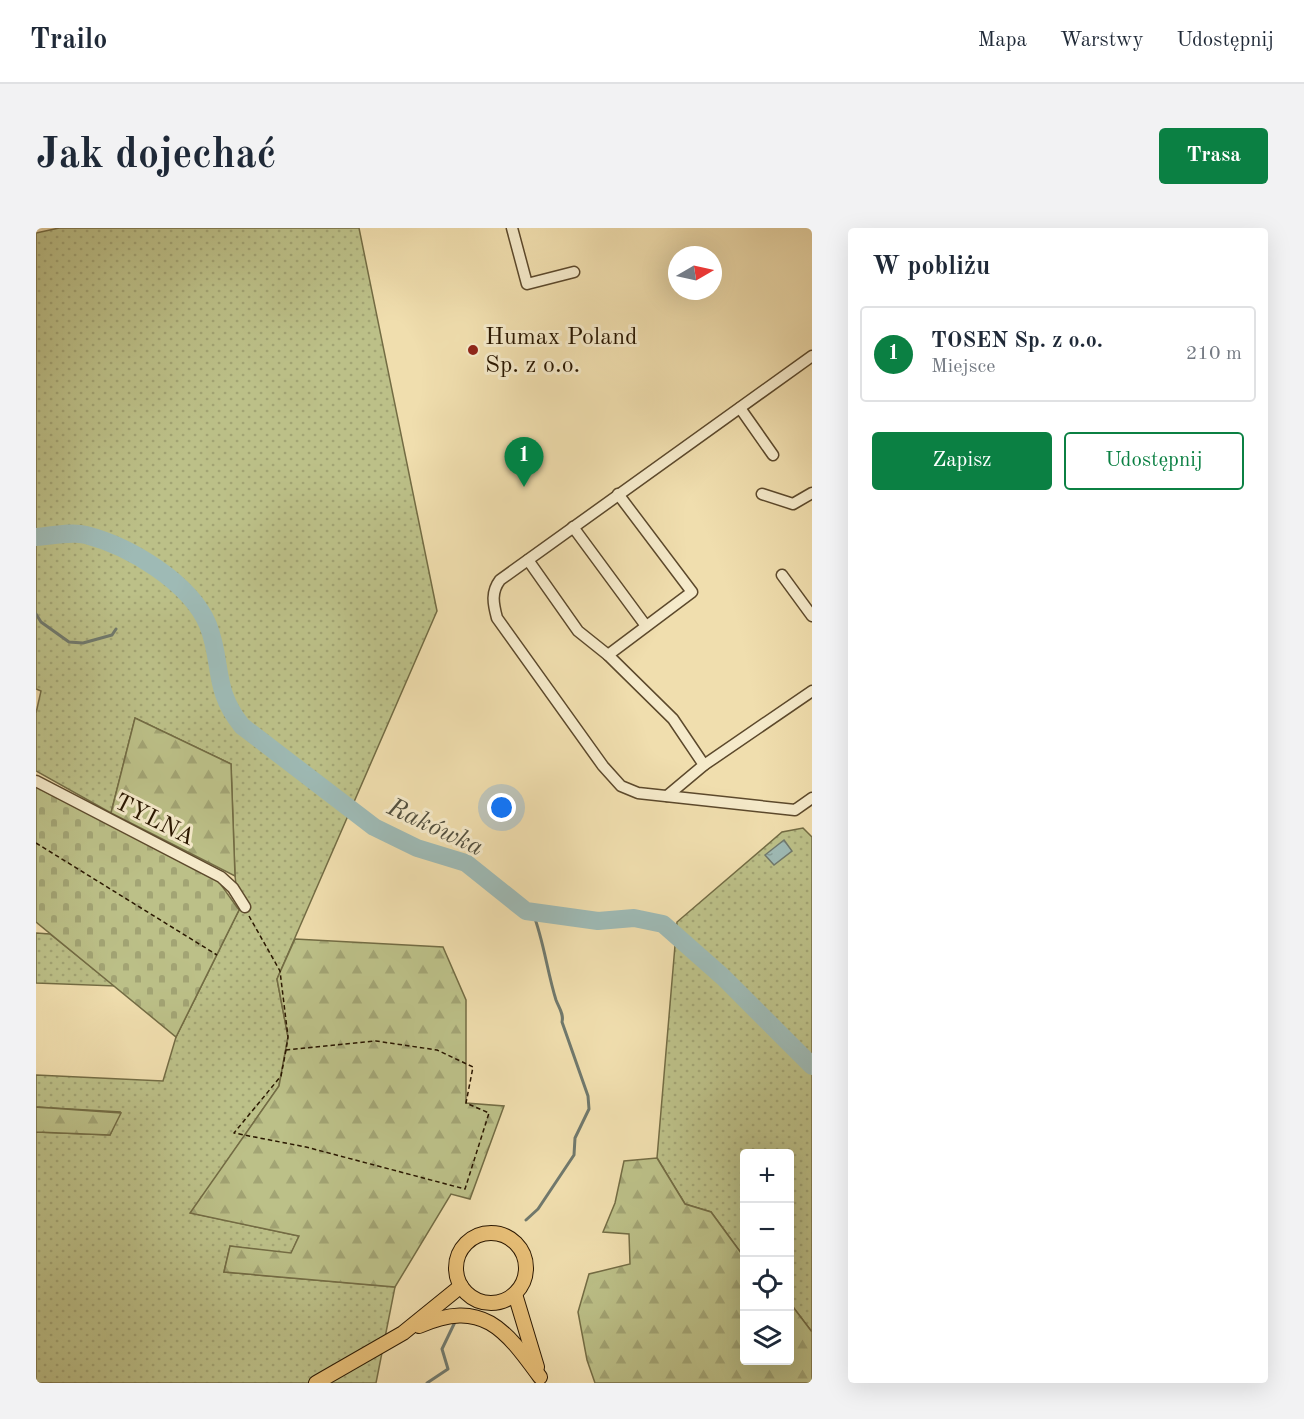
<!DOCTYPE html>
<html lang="pl">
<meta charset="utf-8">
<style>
:root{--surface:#fff;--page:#f2f2f3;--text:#1f2937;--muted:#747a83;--line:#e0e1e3;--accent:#0b8043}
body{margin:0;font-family:"Old Standard TT",serif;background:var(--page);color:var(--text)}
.controls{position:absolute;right:18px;bottom:18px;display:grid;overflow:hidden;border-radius:6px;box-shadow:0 6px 24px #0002}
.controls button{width:54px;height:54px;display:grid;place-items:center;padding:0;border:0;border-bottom:2px solid var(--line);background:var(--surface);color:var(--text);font:30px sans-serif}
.compass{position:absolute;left:632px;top:18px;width:54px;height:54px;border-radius:50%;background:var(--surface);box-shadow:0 6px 24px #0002;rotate:81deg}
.you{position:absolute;left:466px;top:580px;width:21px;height:21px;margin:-15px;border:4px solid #fff;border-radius:50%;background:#1a73e8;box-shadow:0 0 0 9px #1a73e833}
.badge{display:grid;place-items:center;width:39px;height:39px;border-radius:50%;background:var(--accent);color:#fff;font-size:20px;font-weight:700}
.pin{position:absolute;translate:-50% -50px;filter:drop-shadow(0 2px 3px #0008)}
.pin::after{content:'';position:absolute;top:32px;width:21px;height:18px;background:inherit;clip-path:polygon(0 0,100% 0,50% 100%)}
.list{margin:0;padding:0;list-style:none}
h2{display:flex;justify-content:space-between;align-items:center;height:78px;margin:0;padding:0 24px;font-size:26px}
h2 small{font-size:20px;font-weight:400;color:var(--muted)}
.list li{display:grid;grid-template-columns:39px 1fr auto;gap:18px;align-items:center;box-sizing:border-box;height:96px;margin:0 12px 12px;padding:0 12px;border:2px solid var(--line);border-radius:6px}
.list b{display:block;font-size:22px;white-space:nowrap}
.list p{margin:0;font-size:20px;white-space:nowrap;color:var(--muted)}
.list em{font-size:20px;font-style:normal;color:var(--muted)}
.actions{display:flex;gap:12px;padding:18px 24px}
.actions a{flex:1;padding:14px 0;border:2px solid var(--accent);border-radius:6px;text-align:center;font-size:21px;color:var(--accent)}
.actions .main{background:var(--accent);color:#fff}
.icon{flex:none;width:33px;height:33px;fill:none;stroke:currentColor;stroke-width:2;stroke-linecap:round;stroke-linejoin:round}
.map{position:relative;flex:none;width:776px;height:1155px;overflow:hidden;border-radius:6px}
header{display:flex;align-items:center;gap:36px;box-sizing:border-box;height:84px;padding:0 30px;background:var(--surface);border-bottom:2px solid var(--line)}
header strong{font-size:28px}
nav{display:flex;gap:33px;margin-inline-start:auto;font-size:21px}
.intro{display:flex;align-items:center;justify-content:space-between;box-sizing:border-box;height:144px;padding:0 36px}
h1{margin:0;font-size:42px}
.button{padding:15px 27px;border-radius:6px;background:var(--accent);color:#fff;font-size:21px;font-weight:700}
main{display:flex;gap:36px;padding:0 36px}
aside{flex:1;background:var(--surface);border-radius:6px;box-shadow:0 6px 24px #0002}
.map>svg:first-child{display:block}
.grass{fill:url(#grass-dots);stroke:#736c44;stroke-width:1.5}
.forest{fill:url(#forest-firs);stroke:#736c44;stroke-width:1.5}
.cemetery{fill:url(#cemetery-stones);stroke:#736c44;stroke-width:1.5}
.water{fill:url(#water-ripples);stroke:#70796d;stroke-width:1.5}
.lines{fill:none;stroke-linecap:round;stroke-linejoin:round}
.stream{stroke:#70796d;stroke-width:3}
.river{stroke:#9ebab5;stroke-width:18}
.minor-casing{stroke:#5c492c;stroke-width:13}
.major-casing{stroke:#2a1700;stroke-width:16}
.path{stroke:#2a1700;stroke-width:1.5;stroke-dasharray:4.5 3;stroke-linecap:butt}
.minor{stroke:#f5eaca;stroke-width:10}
.major{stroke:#e8bf77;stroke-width:14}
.poi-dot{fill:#8f2418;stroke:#f5eaca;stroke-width:2}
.labels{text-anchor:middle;stroke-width:6;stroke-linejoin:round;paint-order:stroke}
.poi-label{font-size:24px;fill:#2a1700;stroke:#f5eaca;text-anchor:start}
.street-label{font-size:24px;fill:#2a1700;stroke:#f5eaca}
.water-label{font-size:26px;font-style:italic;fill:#53503f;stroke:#f5eaca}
</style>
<header>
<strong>Trailo</strong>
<nav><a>Mapa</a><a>Warstwy</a><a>Udostępnij</a></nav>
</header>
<div class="intro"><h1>Jak dojechać</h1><a class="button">Trasa</a></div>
<main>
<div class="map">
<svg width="776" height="1155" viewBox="0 0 776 1155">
<defs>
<pattern id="grass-dots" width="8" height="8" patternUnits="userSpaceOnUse" patternTransform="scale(1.5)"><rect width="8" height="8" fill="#bcc088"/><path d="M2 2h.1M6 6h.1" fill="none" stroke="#a2a474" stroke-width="1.8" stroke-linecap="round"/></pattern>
<pattern id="forest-firs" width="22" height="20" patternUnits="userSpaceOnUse" patternTransform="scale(1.5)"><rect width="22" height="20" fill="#bcc088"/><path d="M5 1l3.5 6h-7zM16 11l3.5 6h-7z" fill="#a2a474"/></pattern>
<pattern id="cemetery-stones" width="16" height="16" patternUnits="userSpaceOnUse" patternTransform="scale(1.5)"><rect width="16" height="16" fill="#bcc088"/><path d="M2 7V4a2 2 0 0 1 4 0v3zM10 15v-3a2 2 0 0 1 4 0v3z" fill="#a2a474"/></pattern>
<pattern id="water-ripples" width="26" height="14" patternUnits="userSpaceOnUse" patternTransform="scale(1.5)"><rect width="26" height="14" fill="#9ebab5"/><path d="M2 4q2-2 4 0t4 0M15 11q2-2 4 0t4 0" fill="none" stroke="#889f9a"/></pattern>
</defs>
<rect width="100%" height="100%" fill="#f0deae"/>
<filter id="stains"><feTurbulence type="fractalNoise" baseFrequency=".00333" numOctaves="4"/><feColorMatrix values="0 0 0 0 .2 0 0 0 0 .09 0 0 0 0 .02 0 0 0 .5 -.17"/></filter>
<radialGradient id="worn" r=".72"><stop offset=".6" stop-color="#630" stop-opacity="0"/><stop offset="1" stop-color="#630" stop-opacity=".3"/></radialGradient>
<g class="grass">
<polygon points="23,0 323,0 401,383 241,751 252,809 243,858 155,985 263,1008 255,1026 194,1018 188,1044 359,1059 340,1155 0,1155 0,904 74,907 84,884 0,879 0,847 127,853 140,809 203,682 199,648 195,536 99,490 75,585 0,543 0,485 5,463 0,461 0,5"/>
<polygon points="767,600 776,609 776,1104 754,1075 754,926 708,926 708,1029 675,984 649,976 621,930 641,694 746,604"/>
<polygon points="0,705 14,706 79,758 0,755"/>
</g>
<g class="forest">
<polygon points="99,490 195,536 199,648 75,585"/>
<polygon points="259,711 407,719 430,772 430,875 468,878 434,971 415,966 359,1059 188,1044 194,1018 255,1025 263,1008 154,985 243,858 252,809 241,751"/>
<polygon points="0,879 85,885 74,907 0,904"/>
<polygon points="621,930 649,976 675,984 708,1029 708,1132 754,1132 754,1075 776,1104 776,1155 559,1155 551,1132 542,1084 553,1046 594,1036 593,1006 567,1004 579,975 588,933"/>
</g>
<polygon class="cemetery" points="0,559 181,651 203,682 140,809 0,694"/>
<polygon class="water" points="748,612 756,623 738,637 729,627"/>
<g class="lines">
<g class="stream">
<polyline points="0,386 5,394 33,414 47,415 76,407 80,401"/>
<path d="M490,992l12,-11 36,-54 1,-17 14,-29 -1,-13 -26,-74c2,-8 -3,-14 -6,-22 -9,-29 -12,-58 -23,-87"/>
<polyline points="391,1155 412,1141 406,1121 419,1094"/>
</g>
<path class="river" d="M0,309c15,-1 36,-6 50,-2 43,11 104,47 122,90 15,38 4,64 34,101l132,101 43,21 49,15 60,48 72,10 36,-3 29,6 60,53 89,89"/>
<defs>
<g id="minor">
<polyline points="476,0 491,56 538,44"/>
<path d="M776,128l-312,224c-9,12 -7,23 -3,38l106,148 18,20 17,7 157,17 17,-12"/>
<polyline points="704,180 737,227"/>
<polyline points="726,266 757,276 776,265"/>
<polyline points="537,299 610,398"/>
<polyline points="492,332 542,403 572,427 656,364 582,266"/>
<polyline points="746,347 776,388"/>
<polyline points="572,427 637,491 668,537 631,568"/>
<polyline points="668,537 776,463"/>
<polyline points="0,553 185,649 197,660 209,679"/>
</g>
<g id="major">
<circle cx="455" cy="1040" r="35"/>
<polyline points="479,1066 501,1139"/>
<path d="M383,1098c63,-28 86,3 121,51"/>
<polyline points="280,1155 367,1105 425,1058"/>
</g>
</defs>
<use href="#minor" class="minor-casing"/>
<use href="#major" class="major-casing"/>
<g class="path">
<polyline points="0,615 181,727"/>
<polyline points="213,688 244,743 252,809 250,822 340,813 401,822 437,839 430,875 453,885 429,961 270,919 198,905 245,848 250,822"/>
</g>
<use href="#minor" class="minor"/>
<use href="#major" class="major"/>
</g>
<circle class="poi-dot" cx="437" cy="122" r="6"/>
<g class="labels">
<g class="poi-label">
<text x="449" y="116">Humax Poland<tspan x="449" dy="28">Sp. z o.o.</tspan></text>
</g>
<g class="street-label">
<text transform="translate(119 591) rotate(27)" y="8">TYLNA</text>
</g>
<g class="water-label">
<text transform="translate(400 598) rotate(25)" y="9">Rakówka</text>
</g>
</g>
<rect width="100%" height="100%" filter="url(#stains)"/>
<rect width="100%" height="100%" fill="url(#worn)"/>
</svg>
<div class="controls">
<button>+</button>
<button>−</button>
<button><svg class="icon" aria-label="locate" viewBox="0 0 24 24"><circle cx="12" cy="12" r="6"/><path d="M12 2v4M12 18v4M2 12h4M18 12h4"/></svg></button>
<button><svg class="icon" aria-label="layers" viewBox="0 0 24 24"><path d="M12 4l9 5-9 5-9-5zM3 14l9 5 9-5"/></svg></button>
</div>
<svg class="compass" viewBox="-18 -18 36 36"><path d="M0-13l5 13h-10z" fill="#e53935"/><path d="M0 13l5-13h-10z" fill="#747a83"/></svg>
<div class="you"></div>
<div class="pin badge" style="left:488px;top:259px">1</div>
</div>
<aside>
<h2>W pobliżu<small></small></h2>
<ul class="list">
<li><span class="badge">1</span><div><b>TOSEN Sp. z o.o.</b><p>Miejsce</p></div><em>210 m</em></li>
</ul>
<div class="actions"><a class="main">Zapisz</a><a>Udostępnij</a></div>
</aside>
</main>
